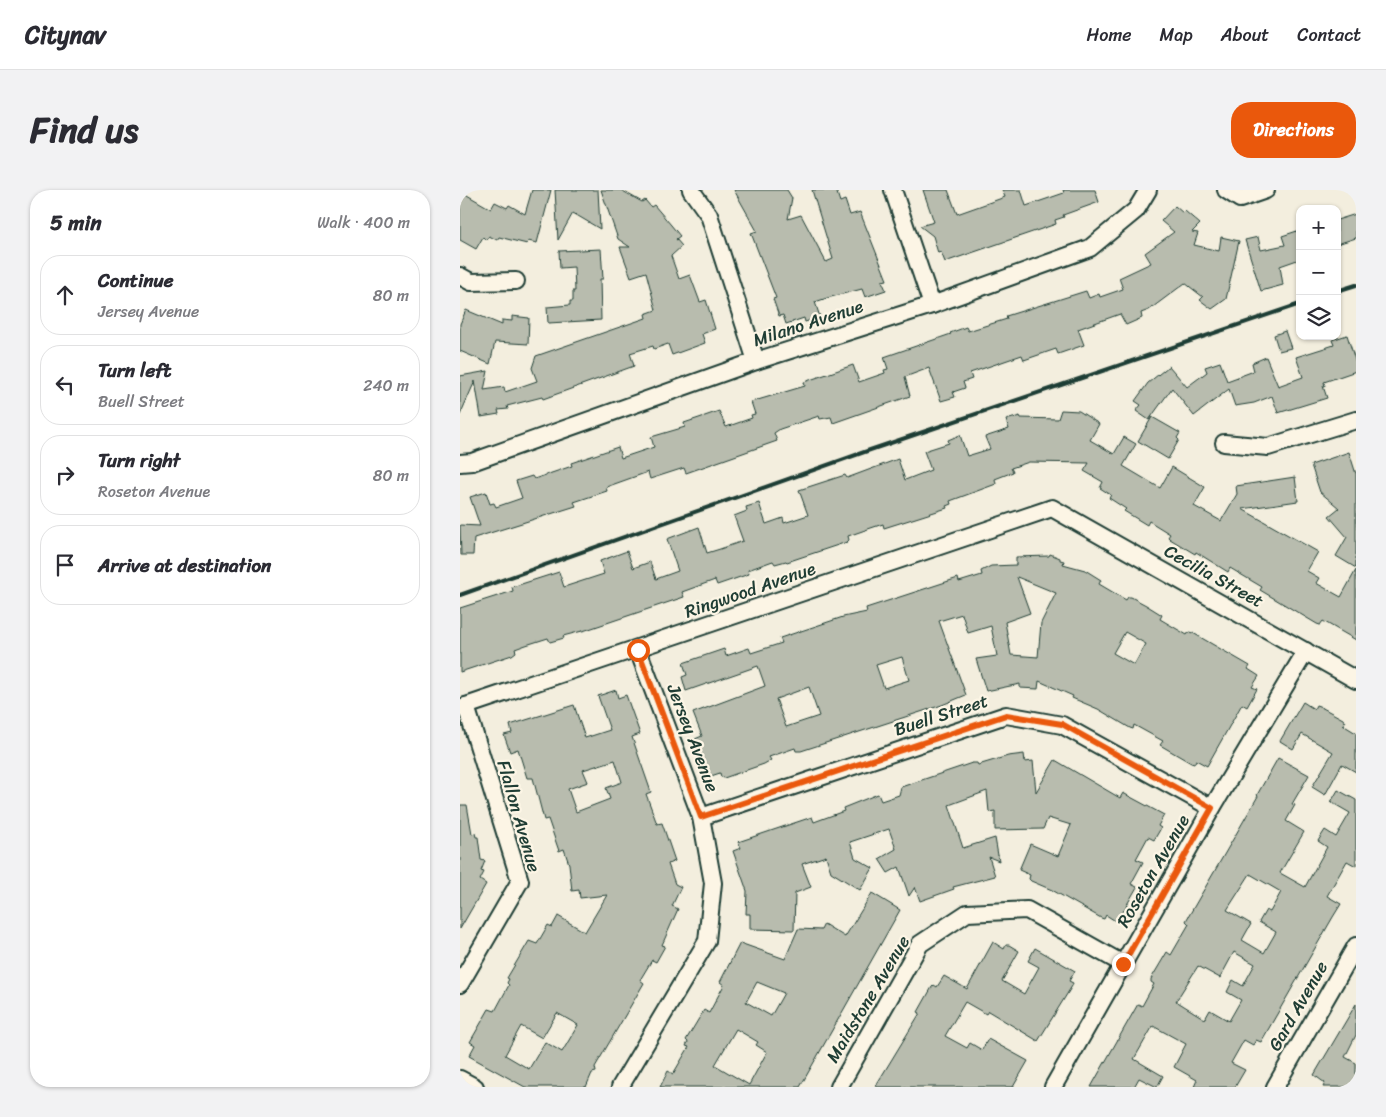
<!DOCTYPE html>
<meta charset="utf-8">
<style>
:root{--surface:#fff;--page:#f2f2f3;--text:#2b2b33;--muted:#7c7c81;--line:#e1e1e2;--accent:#ea580c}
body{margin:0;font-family:Sriracha,sans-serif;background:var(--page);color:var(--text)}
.controls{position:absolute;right:15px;top:15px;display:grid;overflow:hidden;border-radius:10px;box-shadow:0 1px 4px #0004}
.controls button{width:45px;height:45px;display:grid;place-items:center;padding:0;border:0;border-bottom:1px solid var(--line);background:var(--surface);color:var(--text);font:25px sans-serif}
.stop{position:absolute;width:15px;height:15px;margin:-11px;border:4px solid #ea580c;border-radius:50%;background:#fff}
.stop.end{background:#ea580c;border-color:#fff;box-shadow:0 1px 5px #0008}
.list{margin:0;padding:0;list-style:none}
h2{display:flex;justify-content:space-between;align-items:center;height:65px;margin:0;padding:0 20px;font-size:21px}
h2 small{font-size:16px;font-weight:400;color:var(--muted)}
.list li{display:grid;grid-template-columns:32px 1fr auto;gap:15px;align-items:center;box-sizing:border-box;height:80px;margin:0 10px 10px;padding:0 10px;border:1px solid var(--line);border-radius:20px}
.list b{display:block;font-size:19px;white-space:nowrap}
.list p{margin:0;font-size:16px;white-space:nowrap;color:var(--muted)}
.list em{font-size:16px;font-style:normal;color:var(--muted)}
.icon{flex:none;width:28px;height:28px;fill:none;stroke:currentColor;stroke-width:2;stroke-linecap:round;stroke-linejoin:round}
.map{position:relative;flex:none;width:896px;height:897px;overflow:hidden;border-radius:20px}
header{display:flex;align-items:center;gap:30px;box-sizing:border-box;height:70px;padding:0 25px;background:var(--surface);border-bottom:1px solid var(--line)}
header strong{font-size:24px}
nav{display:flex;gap:28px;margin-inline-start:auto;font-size:18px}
.intro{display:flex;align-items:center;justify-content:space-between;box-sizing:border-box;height:120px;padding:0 30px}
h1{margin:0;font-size:35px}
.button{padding:12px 22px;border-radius:20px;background:var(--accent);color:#fff;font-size:18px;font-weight:700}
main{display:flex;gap:30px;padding:0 30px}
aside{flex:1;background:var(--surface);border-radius:20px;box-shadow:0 1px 4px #0004}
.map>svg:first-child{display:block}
.building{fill:#b8bcae;stroke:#1f3d34;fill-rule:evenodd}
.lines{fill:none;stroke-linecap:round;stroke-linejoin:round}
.minor-casing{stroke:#1f3d34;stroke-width:20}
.minor{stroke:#fcf5e5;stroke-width:16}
.rail{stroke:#1f3d34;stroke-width:4}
.route{stroke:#ea580c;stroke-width:6}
.labels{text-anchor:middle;stroke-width:4.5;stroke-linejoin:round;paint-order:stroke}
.street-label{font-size:18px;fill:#1f3d34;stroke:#fcf5e5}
</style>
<header>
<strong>Citynav</strong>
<nav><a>Home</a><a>Map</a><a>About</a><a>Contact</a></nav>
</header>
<div class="intro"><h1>Find us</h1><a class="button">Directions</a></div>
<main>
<aside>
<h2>5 min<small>Walk · 400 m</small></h2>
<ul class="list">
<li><svg class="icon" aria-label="ahead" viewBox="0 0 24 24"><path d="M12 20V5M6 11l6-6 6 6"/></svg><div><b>Continue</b><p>Jersey Avenue</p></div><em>80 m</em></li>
<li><svg class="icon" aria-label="left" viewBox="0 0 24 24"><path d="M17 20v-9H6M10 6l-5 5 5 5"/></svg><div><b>Turn left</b><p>Buell Street</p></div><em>240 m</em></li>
<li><svg class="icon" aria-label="right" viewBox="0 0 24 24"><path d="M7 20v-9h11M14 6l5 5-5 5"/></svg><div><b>Turn right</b><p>Roseton Avenue</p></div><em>80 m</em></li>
<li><svg class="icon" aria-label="arrive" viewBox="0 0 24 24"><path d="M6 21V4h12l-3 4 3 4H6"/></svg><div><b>Arrive at destination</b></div></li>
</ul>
</aside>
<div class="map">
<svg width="896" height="897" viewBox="0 0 896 897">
<rect width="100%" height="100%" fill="#f3eede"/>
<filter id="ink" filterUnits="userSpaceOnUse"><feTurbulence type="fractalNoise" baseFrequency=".02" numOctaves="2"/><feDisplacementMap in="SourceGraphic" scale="10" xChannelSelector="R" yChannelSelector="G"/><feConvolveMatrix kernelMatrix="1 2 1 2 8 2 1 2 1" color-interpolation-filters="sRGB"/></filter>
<g filter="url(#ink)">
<g class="building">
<polygon points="72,0 91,0 77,53 68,51 67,54 39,47 37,50 29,46 26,50 23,47 16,59 0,50 0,1 31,19 35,12 47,18 49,15 65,24"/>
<polygon points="95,0 138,0 140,39 113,23 98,50"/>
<polygon points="141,0 161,0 182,12 185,10 191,17 194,15 211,35 220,46 216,49 222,56 211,66 219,89 230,85 240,112 246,110 255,139 242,144 245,153 212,165 208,154 194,159 193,156 170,163 174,176 83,209 82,207 47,216 48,219 38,220 39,224 21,227 15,191 0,225 0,186 28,181 24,200 44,197 45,202 77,191 72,178 76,166 186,128 185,124 196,120 186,82 171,87 160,57 170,57 158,49"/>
<polygon points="274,0 327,0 332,8 328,29 341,25 366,72 373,69 352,0 376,0 380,12 385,10 390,25 400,22 427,90 422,91 426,100 405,107 402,99 367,108 355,112 360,127 345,132 344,128 326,134 323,125 319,126 313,109 316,108 291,43 297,41"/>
<polygon points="463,0 488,0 497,24 545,7 542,0 561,0 566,16 604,3 603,0 635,0 639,12 603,25 604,27 595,30 596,34 485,72 481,62 478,63 473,46 460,36 474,32"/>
<polygon points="715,16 723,23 725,21 740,34 732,42 738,43 734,55 759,61 761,47 779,51 766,109 752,119 740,110 743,107 725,93 689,120 681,123 682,128 666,135 660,124 618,139 624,155 598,164 596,159 564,170 562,165 510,183 512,189 503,192 505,198 493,202 495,207 481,211 469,178 445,187 450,206 373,233 371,227 360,229 359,226 320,239 314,243 317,251 226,283 224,278 190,289 188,282 146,297 147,301 114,312 116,316 14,348 13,365 1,365 0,335 20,336 10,307 26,302 30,314 34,313 36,317 62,308 56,291 72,286 74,289 112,276 111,273 158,257 161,268 194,257 191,247 225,237 224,233 239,228 259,221 266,237 292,228 291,225 295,224 291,212 345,196 344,192 393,175 399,192 425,183 424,180 428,179 424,167 491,144 490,143 506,137 508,141 547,129 546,126 626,101 629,108 639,104 640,107 663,99 659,88 691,73 685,63 714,42 701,31"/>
<polygon points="896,24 896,48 877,54 877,30"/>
<polygon points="840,40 840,69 820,76 823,95 801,101 785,50 798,47 801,60 825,55 822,46"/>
<polygon points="141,59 143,89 140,89 141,130 88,133 87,117 110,115 110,111 113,111 113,101 115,101 114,77 100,78 99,61"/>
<polygon points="6,120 42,135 42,130 52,131 52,126 69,128 68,154 35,152 30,174 0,161 0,134"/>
<polygon points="825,141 831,158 819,161 814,145"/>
<polygon points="887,145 896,173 896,181 864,192 865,196 863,196 867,208 818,223 812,206 794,213 775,216 769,199 734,226 712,198 689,230 676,221 681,215 675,211 688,193 709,176 727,197 747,182 745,177 760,172 767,191 794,181 792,173 806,167 818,196 843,187 836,167 874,155 872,150"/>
<polygon points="601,220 619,221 639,234 630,250 654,264 664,247 676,254 663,276 700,298 712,277 745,297 734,316 761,331 777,304 776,296 835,287 838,311 782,319 858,362 847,381 859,388 856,393 881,407 896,380 896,450 863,431 860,435 857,434 800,400 802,397 770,378 768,382 736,362 735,364 710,349 708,347 710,344 689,331 687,335 664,321 666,319 649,308 651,305 640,298 643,292 624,281 629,273 569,272 551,278 553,282 535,289 536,294 490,311 491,314 486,316 487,318 424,338 423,334 411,338 388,346 389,350 387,352 327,372 326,371 315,374 313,371 310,372 288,380 289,384 257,395 255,390 222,402 224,407 126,440 103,446 104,448 90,452 88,448 66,455 55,459 56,462 52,465 0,482 0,418 53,401 52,397 99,382 104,397 144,384 140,371 167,361 173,378 190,372 196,389 218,381 207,349 239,337 247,363 260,359 283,351 274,326 287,321 286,317 299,313 306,334 323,328 324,333 348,325 339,300 385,285 387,288 438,269 445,290 471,280 464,261 489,253 488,250 500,245 507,266 530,259 525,247 549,239 546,230 560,226 561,228 598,229"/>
<polygon points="692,227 720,243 717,248 719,250 708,269 678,251"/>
<polygon points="889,262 896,284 896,378 876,366 887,347 869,326 879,318 860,302 851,275"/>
<path d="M590,364l10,4v2l4,1 -1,3 22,6 16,10 -2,4 27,16 2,-3h3l15,8 16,10 -2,4 27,16 2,-3 4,1 57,33 -2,3 11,7 -7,11 5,2 -10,18 -5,-3 -35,62 -11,-6 -2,4 -3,-1 -31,-18 3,-4 -29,-16 -1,4 -3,-1 -32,-19 -26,-11 1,-2 -34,-15 -1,8 -18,-1v-4l-34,7 -10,-32 21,-3 -6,-30 -23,7 -6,-19 -23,7 27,74 -24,10 -141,46h-5l-1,-3 -26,9 2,3 -7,4 -40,14 -3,-1 -1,-4 -12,4 -13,-38 7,-3 -9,-23 72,-27 -7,-20 -72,25 -4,-14 5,-2 -4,-12 41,-14 2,7 23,-8 2,5 31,-10 -2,-5 63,-21 24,-5 -1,-4 92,-30 1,4 23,-7 -1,-4 10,-5 25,-1v-8l33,-1zM557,387l39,16 -15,30 -3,34 -27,-2 -6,-33 25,-9zM665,442l21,12 -12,21 -21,-12zM442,467l7,23 -25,8 -8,-23zM349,497l10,29 -33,11 -10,-28z"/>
<path d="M156,500l2,8 8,-3 14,39 -8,3 19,55 -5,2 11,30 5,-1 13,38 -7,3 7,20 6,3 -9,19 6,3 -16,36 3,1 -9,16 -4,-2 -12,20 4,3 -49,84 1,5 -4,1 -6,14h-61l-56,-31 6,-11 -5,-3 19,-33 6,2 14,-26 -2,-2 2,-4 -2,-1 22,-37 8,3 11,-19 4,2 6,-11 27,16 22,-37 -27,3 -1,-8 -7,1 -3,-27 -5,-15 -5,2 -11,-32 -4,1 -11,-42h-6l-9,-29 -8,3 -6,-17 8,-2 -2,-8 64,-20 11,33 25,-8 -12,-34zM155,570l7,22 -16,6 4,11 -34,13 -8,-23 20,-7 -5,-12zM97,823l21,12 -16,27 -17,-10 -16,27 -24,-14 16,-29 21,12z"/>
<polygon points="843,512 854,519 856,515 859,516 883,529 885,532 883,535 896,543 896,582 882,574 865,605 852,597 873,562 842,544 833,559 820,551"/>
<polygon points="564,564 565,572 573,571 576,602 595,570 660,608 663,603 704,625 698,636 701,638 694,650 688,647 676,669 683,672 671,694 677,697 657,732 646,725 644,729 641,728 592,700 571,691 569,689 570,685 559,680 570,654 598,666 611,635 588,628 583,639 535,640 535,621 529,622 527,601 489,615 503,658 535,648 539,671 529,667 535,686 493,697 494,699 460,711 455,697 449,706 439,677 428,683 419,669 436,659 429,639 390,652 395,668 413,678 400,700 371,682 366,666 342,674 351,697 335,703 334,740 290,739 290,724 286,724 287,701 273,661 281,658 278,652 352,627 354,632 384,621 383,618 418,604 421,611 439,605 441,597 512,573 517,573 518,575 548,566"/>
<path d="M818,568l31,17 -17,29 3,1 -9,16 18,11 -24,41 25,14 22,-40 -9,-6 7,-11 11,7 14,-24 -19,-11 7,-12 18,10v66l-9,-5 -20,35 14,8 -8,13 -72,125 -5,-2 -3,5 -9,-5 -13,23 14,7 -10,17h-41l3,-7 -23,-13 12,-23 -33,-18 -19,33 29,17 -6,11 -18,-9 -5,9h-43l47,-83 4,2 12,-22 -3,-2v-3l16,-27 4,3 18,-31 -3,-3 1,-2 71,-123 -1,-1zM790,684l31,18 -11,20 -4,-2 -7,12 17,10 -12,21 -22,-13 9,-16 -24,-14zM774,762l21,12 -12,22 -10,-6 -6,12 14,8 -12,21 -19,-11 -5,9 -29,-18 22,-35 22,12z"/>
<polygon points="0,615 7,615 12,644 15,643 16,647 18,647 21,670 25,671 21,681 24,682 20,690 26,694 0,739"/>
<path d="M412,703l28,17 -100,177h-140l8,-16 5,3 16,-27 -3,-1 2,-4 -2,-2 18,-30 5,3 15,-28 -4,-3 20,-39 45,16 13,-30 23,1 3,-6 21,13zM297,792l27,11 -13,23 -25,-14zM276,839l22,13 -2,3 11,7 -18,33 -34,-20z"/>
<polygon points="533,752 544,759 546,755 549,755 559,761 542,791 564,804 579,777 568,771 575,758 615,781 609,791 613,793 612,796 578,851 528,821 526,824 505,812 485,846 507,858 510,853 522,860 528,849 568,871 553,897 415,897 460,823 458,822 472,797 474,795 477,797 484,786 507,799"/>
<polygon points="896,814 896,845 885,867 896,873 896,897 863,897 865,893 854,885"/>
</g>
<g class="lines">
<defs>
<g id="minor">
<polyline points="231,0 249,25 296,171"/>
<polyline points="433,0 472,115"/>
<polyline points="766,0 780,9 806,0"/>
<polyline points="0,86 11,92 56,91"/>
<polyline points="764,253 808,257 896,230"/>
<polyline points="0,273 12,272 296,171 472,115 630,58 676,20 688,0"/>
<polyline points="0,518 592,318 896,490"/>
<polyline points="241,627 546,525 602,535 752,618"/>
<polyline points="0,794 60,691 6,516"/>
<polyline points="0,889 15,897"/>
<polyline points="160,897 247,751 253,693 241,627 178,460"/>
<polyline points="379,897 460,754 507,723 567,720 663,774"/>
<polyline points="593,897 752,618 846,461"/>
<polyline points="815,897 896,756"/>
</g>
</defs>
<use href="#minor" class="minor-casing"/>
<use href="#minor" class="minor"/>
<g class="rail">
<polyline points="877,101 896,95"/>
<polyline points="0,405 410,260 840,114"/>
</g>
</g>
</g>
<g class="lines" filter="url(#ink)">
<polyline class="route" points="178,460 241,627 546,525 602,534 752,618 663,774"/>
</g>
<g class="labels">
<g class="street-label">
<text transform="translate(348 133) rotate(-18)" y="6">Milano Avenue</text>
<text transform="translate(754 386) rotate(29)" y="6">Cecilia Street</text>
<text transform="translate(290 400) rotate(-19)" y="6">Ringwood Avenue</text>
<text transform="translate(481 525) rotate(-18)" y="6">Buell Street</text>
<text transform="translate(233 548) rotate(69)" y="6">Jersey Avenue</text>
<text transform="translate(59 626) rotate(74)" y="6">Flallon Avenue</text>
<text transform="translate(693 681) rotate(-60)" y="6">Roseton Avenue</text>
<text transform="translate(408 809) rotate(-59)" y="6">Maidstone Avenue</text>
<text transform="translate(838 816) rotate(-60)" y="6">Gard Avenue</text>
</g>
</g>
</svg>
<div class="controls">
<button>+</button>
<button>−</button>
<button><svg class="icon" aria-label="layers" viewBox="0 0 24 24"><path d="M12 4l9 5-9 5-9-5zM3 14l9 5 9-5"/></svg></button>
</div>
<div class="stop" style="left:178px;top:460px"></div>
<div class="stop end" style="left:663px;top:774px"></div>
</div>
</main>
